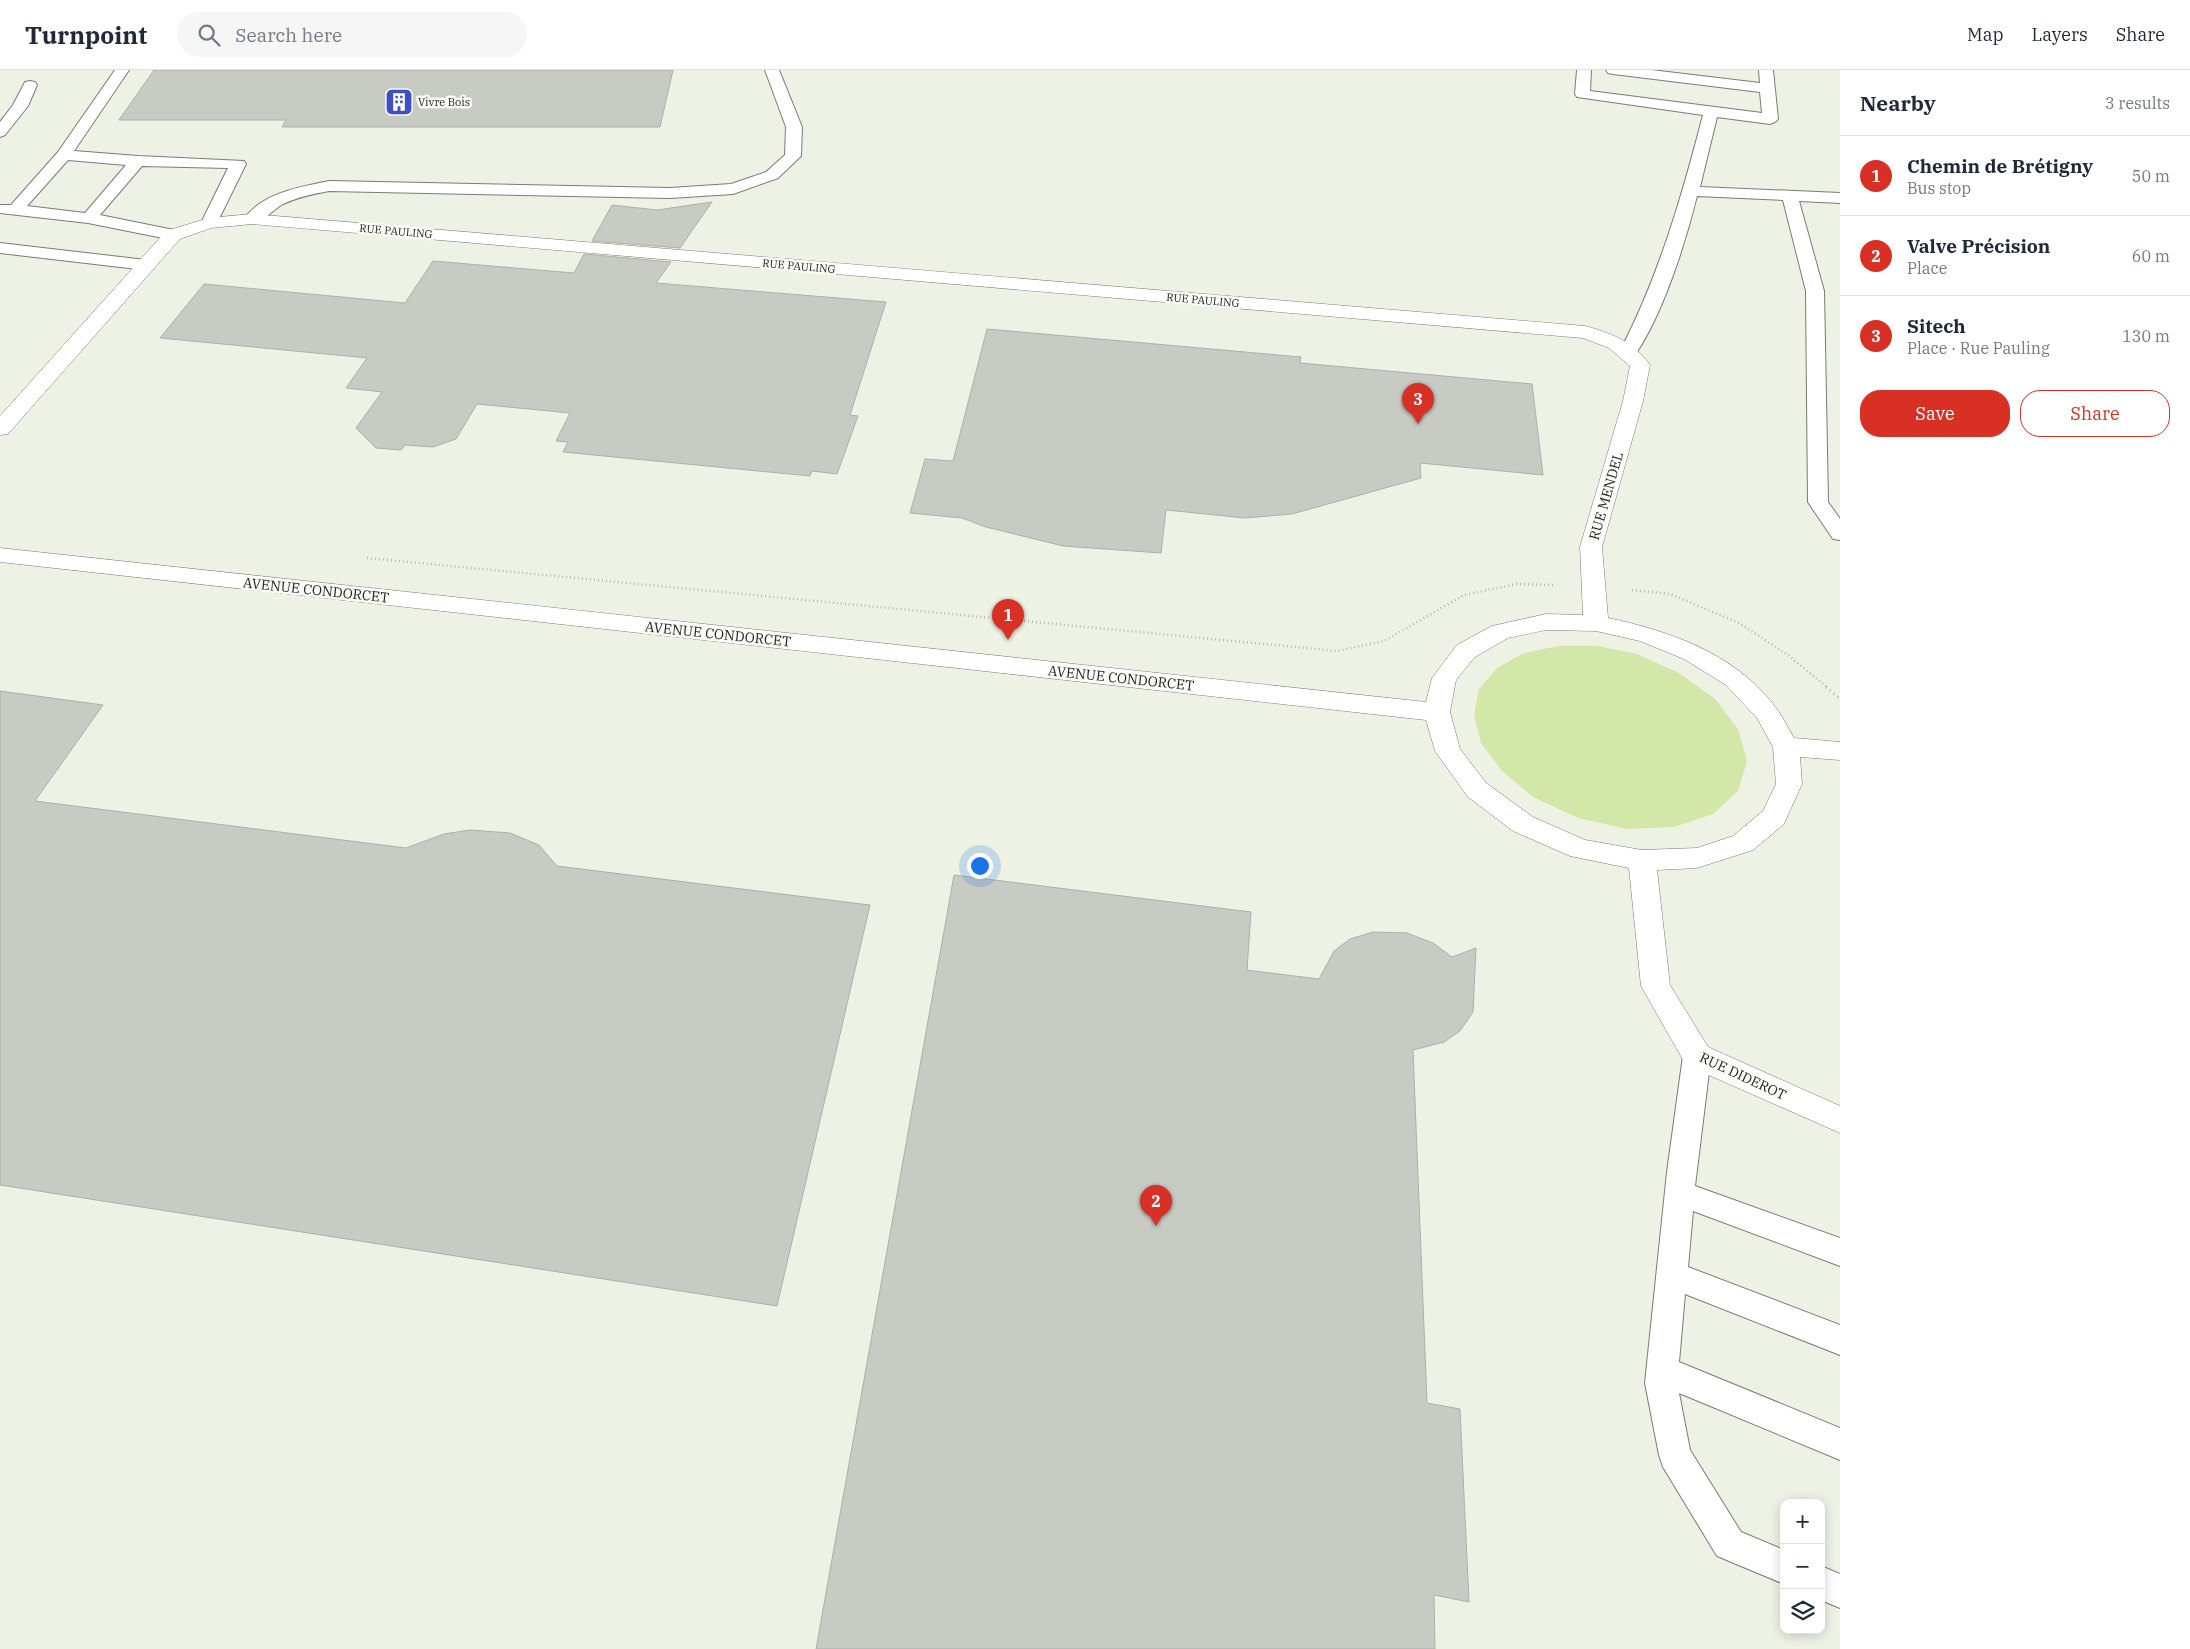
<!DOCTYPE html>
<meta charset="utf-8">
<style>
:root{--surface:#fff;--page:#f6f6f7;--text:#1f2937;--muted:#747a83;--line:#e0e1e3;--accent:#d93025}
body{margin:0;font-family:"IBM Plex Serif",serif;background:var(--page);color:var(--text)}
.controls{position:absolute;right:15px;bottom:15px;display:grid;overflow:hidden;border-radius:10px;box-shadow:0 2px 12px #0003}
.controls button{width:45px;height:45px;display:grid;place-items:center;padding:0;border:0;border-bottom:1px solid var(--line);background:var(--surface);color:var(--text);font:25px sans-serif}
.you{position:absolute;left:979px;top:795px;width:18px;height:18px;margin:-12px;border:4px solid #fff;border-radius:50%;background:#1a73e8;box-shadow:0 0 0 8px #1a73e833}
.badge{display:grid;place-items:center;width:32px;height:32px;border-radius:50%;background:var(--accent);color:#fff;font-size:16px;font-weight:700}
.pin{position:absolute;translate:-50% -41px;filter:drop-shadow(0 1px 2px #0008)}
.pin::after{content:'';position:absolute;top:26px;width:18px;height:15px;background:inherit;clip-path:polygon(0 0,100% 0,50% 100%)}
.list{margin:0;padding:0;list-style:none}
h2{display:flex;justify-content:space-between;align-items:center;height:65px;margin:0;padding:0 20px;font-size:21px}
h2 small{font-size:16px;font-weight:400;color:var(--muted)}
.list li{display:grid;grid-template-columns:32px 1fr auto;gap:15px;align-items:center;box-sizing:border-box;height:80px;padding:0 20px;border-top:1px solid var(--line)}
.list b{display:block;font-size:19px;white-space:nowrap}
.list p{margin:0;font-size:16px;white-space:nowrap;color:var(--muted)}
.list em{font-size:16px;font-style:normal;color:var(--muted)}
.actions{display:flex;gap:10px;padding:15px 20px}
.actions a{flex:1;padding:11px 0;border:1px solid var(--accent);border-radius:20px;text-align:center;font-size:18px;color:var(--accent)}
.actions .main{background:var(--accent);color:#fff}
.icon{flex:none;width:28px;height:28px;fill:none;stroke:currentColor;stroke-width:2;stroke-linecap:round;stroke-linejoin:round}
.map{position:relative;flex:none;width:1840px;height:1579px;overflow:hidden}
header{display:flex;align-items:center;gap:30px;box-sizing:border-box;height:70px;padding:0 25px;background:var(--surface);border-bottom:1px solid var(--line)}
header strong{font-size:24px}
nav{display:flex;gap:28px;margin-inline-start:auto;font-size:18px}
.search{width:350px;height:45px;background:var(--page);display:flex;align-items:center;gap:12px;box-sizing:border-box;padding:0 18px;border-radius:28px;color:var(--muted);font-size:19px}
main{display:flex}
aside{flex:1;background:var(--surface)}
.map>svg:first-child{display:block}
.built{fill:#eef2e5;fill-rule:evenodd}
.green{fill:#d3e7a8}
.building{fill:#c8cac4;stroke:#adb0aa}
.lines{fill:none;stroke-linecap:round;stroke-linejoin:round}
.lane-casing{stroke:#7a7c76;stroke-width:2}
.street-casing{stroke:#7a7c76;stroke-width:1}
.path-far1{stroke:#b5b7b2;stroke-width:2.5;stroke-dasharray:1 3;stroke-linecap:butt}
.path{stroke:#b5b7b2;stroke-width:3;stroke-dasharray:1 4;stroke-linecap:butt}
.lane{fill:#fff;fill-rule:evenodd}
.street{fill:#fff;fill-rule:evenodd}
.labels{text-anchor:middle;stroke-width:5;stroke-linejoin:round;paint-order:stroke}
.far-poi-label{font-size:11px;fill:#252523;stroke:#fafcf6;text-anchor:start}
.far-street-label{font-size:11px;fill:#252523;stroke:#fafcf6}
.street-label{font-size:14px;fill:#252523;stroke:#fafcf6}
</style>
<header>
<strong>Turnpoint</strong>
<div class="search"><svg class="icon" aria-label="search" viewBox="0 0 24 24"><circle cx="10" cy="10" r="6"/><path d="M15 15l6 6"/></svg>Search here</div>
<nav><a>Map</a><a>Layers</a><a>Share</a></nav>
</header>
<main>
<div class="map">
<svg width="1840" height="1579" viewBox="0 0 1840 1579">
<rect width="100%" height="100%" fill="#fafcf6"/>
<path class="built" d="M0,0h1840v1579h-1840zM1784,1433h37v127h-37z"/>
<polygon class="green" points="1558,576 1597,576 1637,584 1679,603 1715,629 1738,659 1747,691 1738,721 1713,744 1674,757 1627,759 1578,748 1533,727 1502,701 1481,673 1474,645 1479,619 1497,598 1524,583"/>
<g class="building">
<polygon points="154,0 673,0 660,57 282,57 286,50 119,50"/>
<polygon points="712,132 680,178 592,171 612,135 657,140"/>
<polygon points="584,184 671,192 656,213 886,232 850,345 858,346 837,404 812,401 810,406 563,382 568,372 556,371 570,343 477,334 456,369 433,377 405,375 401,380 376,378 356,358 382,322 346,318 367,288 160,268 204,214 405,233 433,191 574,203"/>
<polygon points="987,259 1301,287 1300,293 1532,314 1543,405 1420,393 1421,408 1292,444 1245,448 1166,440 1161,483 1063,476 986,457 962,448 910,443 925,389 953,391"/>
<polygon points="0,621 103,635 35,731 406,778 444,764 470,760 510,763 539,775 557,796 870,835 777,1236 0,1115"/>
<polygon points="954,805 1251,842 1247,900 1319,909 1334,881 1350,869 1373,862 1407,863 1433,873 1452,887 1476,878 1473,942 1460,961 1444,972 1413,980 1427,1333 1460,1339 1469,1532 1434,1525 1435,1579 816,1579"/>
</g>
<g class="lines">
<defs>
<g id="lane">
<path d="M115,0h14l-55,81 64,5 106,5 2,3 -31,63h-12l-2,-4 27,-55 -86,-2 -42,49 79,16 2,4 -2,4 -6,1 -85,-17 -88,-10v-8h11l47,-53zM68,90l58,5 -41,48 -58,-7z"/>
<path d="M765,0h14l23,57 -1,29 -23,22 -45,16 -63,4 -341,-7c-16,3 -31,6 -46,13 -12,7 -23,22 -37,19l-2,-4c18,-26 56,-32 85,-38l341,7 61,-4 35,-12 19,-17 1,-28z"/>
<path d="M1577,0h14l-1,21 172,22 -2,-21 -147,-18 -5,-1 -2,-3h45l109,13 -1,-13h14l5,49 -3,3 -5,2 -53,-7 -17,70 140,6v10l-41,-2 25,90 4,211 12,17v21l-7,-1 -25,-37 -2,-211 -23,-91 -86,-4c-12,48 -34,118 -62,159l-6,1 -6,-1 -3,-4c39,-75 62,-155 83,-236l-126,-18 -2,-3z"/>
<polygon points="30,11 35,12 37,15 28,36 5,65 0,67 0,52 13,35 25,12"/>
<polygon points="0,173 146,190 152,191 155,195 152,199 146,200 0,183"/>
<polygon points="1697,975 1707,978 1711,986 1695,1116 1840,1168 1840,1196 1693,1141 1688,1197 1840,1255 1840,1285 1685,1224 1679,1292 1840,1358 1840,1390 1679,1323 1690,1380 1741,1462 1784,1480 1784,1514 1717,1486 1663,1397 1659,1385 1645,1313 1667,1102 1683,986 1687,978"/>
<polygon points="1821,1496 1840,1504 1840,1538 1821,1530"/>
</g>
<path id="street" d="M252,144l1333,112c26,7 49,16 65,39l-7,36 -41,146 6,71c62,13 125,35 166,87 8,10 14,23 20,33l46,4v18l-40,-3 2,27 -15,33 -3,7 -31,26 -56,18 -40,2 13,115 38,62 132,59v27l-154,-68 -45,-79 -12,-118 -59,-12 -57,-25 -45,-34 -33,-46 -9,-31 -1426,-158v-14l1426,154 6,-24 25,-33 35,-19 54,-12 37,1 -3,-68 43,-146 7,-35 -21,-18 -26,-10 -1331,-114 -41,4 -31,11 -172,195 -8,1v-19l166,-185 43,-13zM1546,560l50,1 44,10 44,18 42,26 31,33 16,29 3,37 -13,27 -30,25 -36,12 -55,2 -57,-10 -52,-23 -47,-34 -26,-34 -10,-37 6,-32 19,-23 33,-19z"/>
</defs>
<use href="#lane" class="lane-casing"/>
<use href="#street" class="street-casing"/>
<g class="path-far1">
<polyline points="367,488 1337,581 1384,571 1464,525 1517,514 1556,515"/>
<polyline points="1632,520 1670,524 1739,553 1788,585 1828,618"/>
</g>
<polyline class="path" points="1826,617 1840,629"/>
<use href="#lane" class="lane"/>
<use href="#street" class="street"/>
</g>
<defs>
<symbol id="building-square" viewBox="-11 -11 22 22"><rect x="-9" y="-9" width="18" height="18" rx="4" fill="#3f4ec2" stroke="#fafcf6"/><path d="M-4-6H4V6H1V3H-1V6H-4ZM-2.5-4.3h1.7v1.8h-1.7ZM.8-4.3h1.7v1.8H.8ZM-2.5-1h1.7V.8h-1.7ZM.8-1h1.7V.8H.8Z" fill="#fff"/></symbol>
</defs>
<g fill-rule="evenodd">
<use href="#building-square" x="383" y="16" width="32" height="32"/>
</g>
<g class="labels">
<g class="far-poi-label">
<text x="418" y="36">Vivre Bois</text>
</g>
<g class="far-street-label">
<text transform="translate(396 161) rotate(5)" y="4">RUE PAULING</text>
<text transform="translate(799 196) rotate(5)" y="4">RUE PAULING</text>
<text transform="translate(1203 230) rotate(5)" y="4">RUE PAULING</text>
</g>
<g class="street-label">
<text transform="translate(1606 426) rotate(-74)" y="5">RUE MENDEL</text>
<text transform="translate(316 520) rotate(6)" y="5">AVENUE CONDORCET</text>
<text transform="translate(718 564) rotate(6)" y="5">AVENUE CONDORCET</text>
<text transform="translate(1121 608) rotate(6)" y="5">AVENUE CONDORCET</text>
<text transform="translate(1743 1006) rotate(25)" y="5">RUE DIDEROT</text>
</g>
</g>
</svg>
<div class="controls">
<button>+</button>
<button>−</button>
<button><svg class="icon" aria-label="layers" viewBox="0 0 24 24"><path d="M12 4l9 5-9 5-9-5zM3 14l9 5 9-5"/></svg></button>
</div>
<div class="you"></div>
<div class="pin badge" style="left:1008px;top:570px">1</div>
<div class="pin badge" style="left:1156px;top:1156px">2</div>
<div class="pin badge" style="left:1418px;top:354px">3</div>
</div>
<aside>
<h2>Nearby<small>3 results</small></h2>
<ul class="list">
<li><span class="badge">1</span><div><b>Chemin de Brétigny</b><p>Bus stop</p></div><em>50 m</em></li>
<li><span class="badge">2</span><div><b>Valve Précision</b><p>Place</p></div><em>60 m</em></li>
<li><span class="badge">3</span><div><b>Sitech</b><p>Place · Rue Pauling</p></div><em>130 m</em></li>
</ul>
<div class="actions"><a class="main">Save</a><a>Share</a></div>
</aside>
</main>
